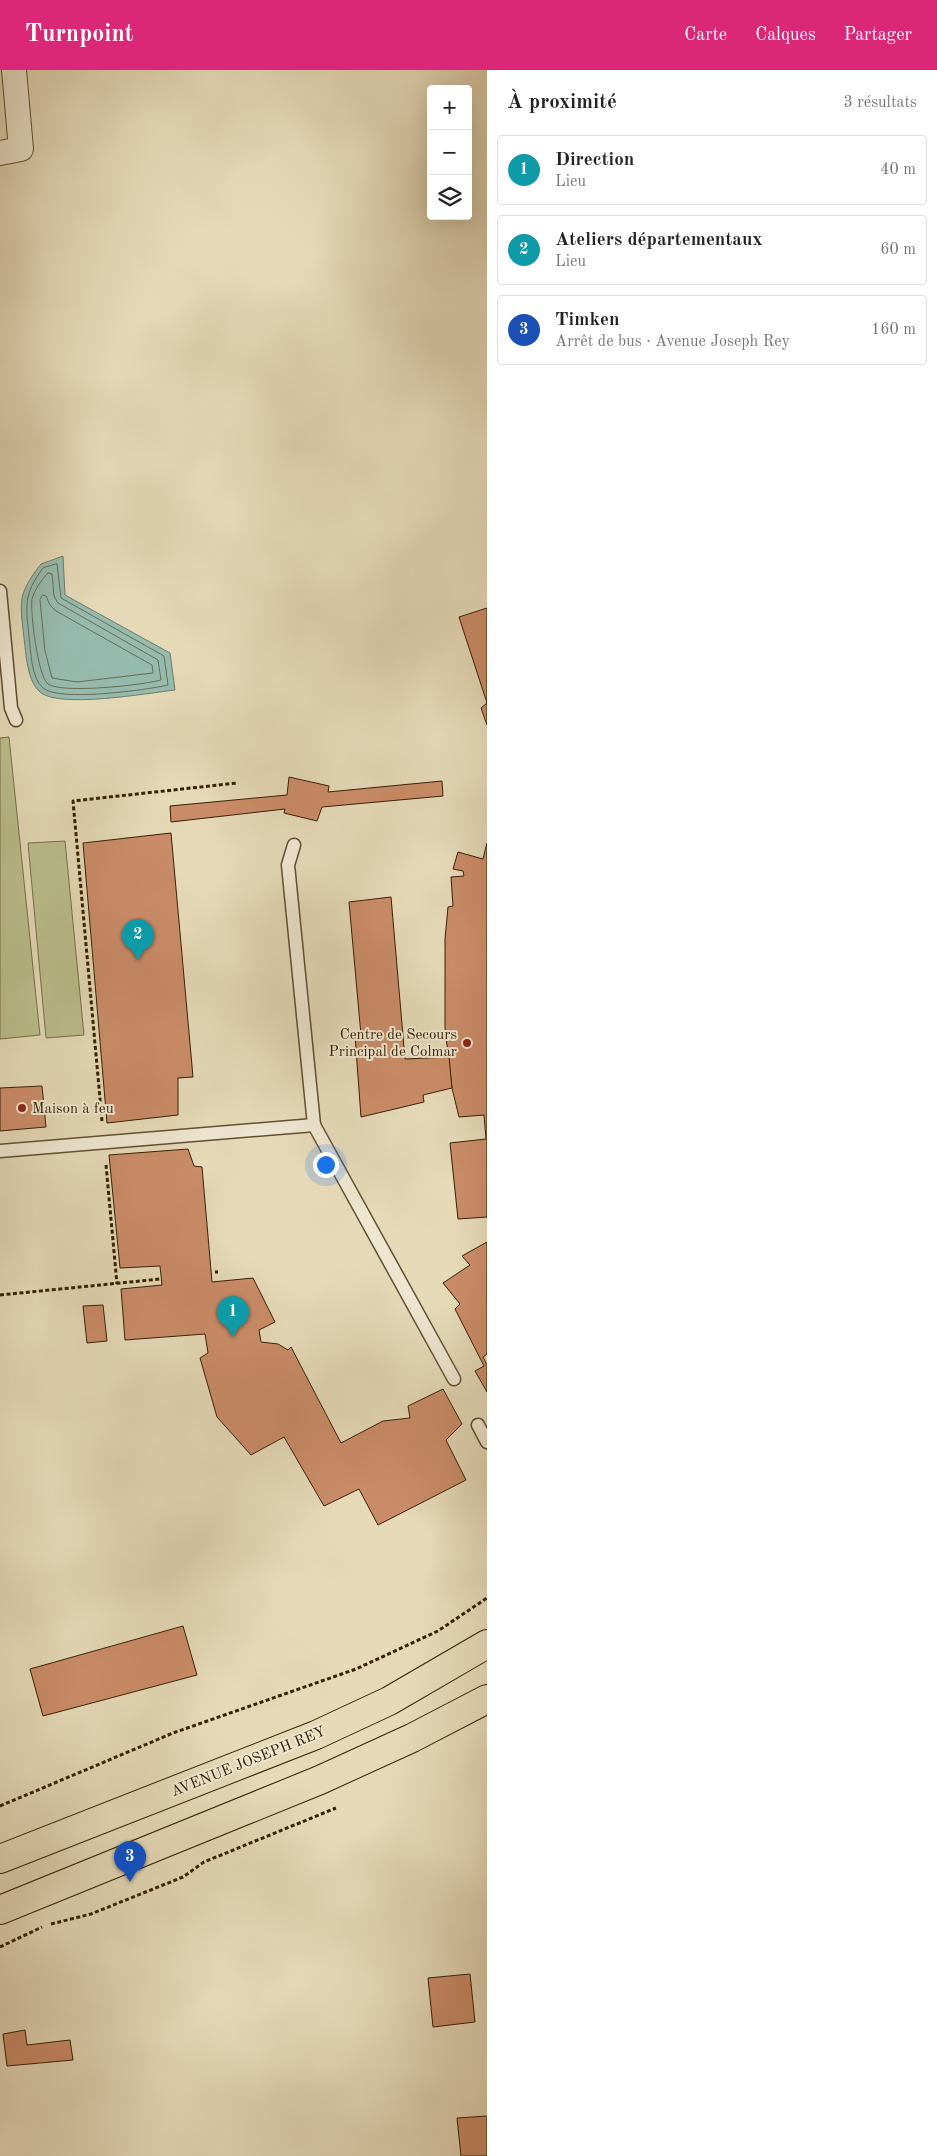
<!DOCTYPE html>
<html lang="fr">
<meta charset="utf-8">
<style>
:root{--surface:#fff;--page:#f2f2f2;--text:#222;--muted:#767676;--line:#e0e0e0;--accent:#db2777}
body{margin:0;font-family:"Old Standard TT",serif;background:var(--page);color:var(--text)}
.controls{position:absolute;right:15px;top:15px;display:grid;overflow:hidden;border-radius:5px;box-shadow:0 5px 20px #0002}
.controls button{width:45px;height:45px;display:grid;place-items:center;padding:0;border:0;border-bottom:1px solid var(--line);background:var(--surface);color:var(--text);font:25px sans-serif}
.you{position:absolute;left:325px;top:1094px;width:18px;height:18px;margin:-12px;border:4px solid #fff;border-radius:50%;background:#1a73e8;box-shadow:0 0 0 8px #1a73e833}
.badge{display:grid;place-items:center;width:32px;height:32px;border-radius:50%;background:var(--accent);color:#fff;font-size:16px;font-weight:700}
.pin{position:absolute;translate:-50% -41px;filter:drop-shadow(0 1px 2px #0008)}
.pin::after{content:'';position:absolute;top:26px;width:18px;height:15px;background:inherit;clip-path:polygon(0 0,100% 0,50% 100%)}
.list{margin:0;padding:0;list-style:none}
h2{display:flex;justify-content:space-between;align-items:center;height:65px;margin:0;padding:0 20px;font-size:21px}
h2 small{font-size:16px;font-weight:400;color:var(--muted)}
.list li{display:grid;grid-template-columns:32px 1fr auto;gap:15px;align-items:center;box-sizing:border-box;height:70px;margin:0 10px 10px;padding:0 10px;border:1px solid var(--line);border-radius:5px}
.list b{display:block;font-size:19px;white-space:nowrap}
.list p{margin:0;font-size:16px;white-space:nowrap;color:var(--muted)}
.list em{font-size:16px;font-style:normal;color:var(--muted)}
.icon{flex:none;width:28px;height:28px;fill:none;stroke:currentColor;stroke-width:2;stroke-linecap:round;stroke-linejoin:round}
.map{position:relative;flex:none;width:487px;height:2086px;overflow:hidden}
header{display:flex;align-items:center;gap:30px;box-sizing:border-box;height:70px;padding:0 25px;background:var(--accent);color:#fff}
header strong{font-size:24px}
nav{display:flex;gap:28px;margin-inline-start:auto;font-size:18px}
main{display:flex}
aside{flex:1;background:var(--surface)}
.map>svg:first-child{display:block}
.green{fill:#b9be8b;stroke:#786f46}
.water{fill:#96baae;stroke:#707c69}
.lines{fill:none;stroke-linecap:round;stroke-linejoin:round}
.shore{stroke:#666d58;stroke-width:1}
.building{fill:#ca8c68;stroke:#362001}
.lane-casing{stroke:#624e2f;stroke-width:15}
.street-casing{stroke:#624e2f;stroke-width:26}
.primary-casing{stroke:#362001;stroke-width:30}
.path{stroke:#362001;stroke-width:3;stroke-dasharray:4 2.5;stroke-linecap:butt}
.lane{stroke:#eee6d1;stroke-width:12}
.street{stroke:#eee6d1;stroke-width:24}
.primary{stroke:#e5d9b8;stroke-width:28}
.poi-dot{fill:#8f2418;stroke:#eee6d1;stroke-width:2}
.labels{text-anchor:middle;stroke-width:4;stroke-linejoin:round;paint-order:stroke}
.poi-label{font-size:15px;fill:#362001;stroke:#eee6d1;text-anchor:end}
.street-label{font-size:15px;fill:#362001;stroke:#eee6d1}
</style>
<header>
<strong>Turnpoint</strong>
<nav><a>Carte</a><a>Calques</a><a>Partager</a></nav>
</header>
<main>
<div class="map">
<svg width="487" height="2086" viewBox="0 0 487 2086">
<rect width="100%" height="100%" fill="#e5d9b8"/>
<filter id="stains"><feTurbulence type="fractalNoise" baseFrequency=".004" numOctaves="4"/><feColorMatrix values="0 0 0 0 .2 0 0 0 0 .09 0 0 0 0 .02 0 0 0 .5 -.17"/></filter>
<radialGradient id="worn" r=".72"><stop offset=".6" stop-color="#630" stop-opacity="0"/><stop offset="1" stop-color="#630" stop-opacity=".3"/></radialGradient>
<g class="green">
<polygon points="9,667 40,965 0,969 0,668"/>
<polygon points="65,771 84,965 46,968 28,773"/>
</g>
<path class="water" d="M63,486l2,39 105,58 5,37c-27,3 -116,19 -135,2 -13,-11 -14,-38 -16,-54 -4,-37 -7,-43 17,-74z"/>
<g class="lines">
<g class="shore">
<path d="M57,494l4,34 103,58 4,29c-21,5 -110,17 -125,3 -12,-10 -12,-37 -14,-51 -3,-32 -6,-42 14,-69z"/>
<path d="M48,503l4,1 2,22 4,7 100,57 3,20c-18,5 -99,14 -113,4 -10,-7 -18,-72 -16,-85 2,-8 10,-20 16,-26z"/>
<polygon points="43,525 46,526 50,535 56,541 152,595 153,603 77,612 52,608 45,581 40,530"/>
</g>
</g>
<g class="building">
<polygon points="487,538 487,633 459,547"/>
<polygon points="487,633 487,655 481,638"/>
<polygon points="289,707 329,716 328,722 442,711 443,726 322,737 317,751 284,743 285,739 171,752 170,736 287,725"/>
<polygon points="171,763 193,1007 178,1008 178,1045 107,1053 83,773"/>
<polygon points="487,773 487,1147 458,1149 450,1073 486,1069 484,1045 459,1047 452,1018 445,958 445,869 448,837 453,836 451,807 464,806 463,801 453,799 458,782 483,789"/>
<polygon points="391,827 405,989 449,987 452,1018 423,1025 424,1032 361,1047 355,966 361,965 349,832"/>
<polygon points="42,1016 46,1057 0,1061 0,1018"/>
<polygon points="188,1079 194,1096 202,1097 212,1212 253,1208 275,1252 259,1260 261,1272 278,1274 288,1280 291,1277 341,1373 383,1351 410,1348 408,1336 443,1319 462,1354 446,1370 466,1410 378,1455 359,1419 324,1436 284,1367 251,1385 217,1347 200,1288 208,1283 205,1264 125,1270 121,1219 162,1215 160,1196 120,1198 109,1085"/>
<polygon points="487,1172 487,1284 483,1287 487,1295 487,1322 475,1301 484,1296 455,1239 460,1234 443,1213 470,1195 462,1186"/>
<polygon points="103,1235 107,1271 87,1273 83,1236"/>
<polygon points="183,1556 197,1605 43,1646 30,1599"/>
<polygon points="470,1904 475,1952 433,1957 428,1908"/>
<polygon points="25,1960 27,1975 70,1970 73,1990 7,1996 3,1964"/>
<polygon points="487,2046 487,2086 461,2086 457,2048"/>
</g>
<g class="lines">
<defs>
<g id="lane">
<polyline points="0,521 11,638 16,650"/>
<polyline points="294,775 288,795 314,1055"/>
<polyline points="0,1081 314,1055 454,1309"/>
<polyline points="478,1355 487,1372"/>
</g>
<polyline id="street" points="0,83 21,79 14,0"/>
<g id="primary">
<polyline points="0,1789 316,1665 389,1631 487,1574"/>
<polyline points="0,1840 320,1710 412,1668 487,1629"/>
</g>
</defs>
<use href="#lane" class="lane-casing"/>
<use href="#street" class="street-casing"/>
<use href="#primary" class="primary-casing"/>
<g class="path">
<polyline points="102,1051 73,731 237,713"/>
<polyline points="106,1095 117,1214"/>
<polyline points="215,1202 218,1202"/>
<polyline points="0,1225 160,1209"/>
<polyline points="0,1736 173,1663 356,1599 438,1561 487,1528"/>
<polyline points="51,1854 91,1844 183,1807 204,1792 336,1738"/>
<polyline points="0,1877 42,1857"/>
</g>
<use href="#lane" class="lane"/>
<use href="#street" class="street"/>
<use href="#primary" class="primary"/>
</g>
<g class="poi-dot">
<circle cx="467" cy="973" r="5"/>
<circle cx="22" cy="1038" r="5"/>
</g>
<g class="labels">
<g class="poi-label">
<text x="457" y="969">Centre de Secours<tspan x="457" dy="17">Principal de Colmar</tspan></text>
<text x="32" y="1043" text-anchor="start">Maison à feu</text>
</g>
<g class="street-label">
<text transform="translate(248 1691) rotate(-22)" y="5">AVENUE JOSEPH REY</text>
</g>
</g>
<rect width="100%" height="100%" filter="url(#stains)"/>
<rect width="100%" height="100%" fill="url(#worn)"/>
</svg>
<div class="controls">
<button>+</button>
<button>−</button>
<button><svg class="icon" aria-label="layers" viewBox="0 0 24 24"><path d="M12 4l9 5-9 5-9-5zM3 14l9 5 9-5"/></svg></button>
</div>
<div class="you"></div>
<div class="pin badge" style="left:233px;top:1267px;background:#0f9aa8">1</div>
<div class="pin badge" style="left:138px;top:890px;background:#0f9aa8">2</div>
<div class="pin badge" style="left:130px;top:1812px;background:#1a4fb4">3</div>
</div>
<aside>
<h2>À proximité<small>3 résultats</small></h2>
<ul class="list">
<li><span class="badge" style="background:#0f9aa8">1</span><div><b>Direction</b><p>Lieu</p></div><em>40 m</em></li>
<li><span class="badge" style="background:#0f9aa8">2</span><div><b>Ateliers départementaux</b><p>Lieu</p></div><em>60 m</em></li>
<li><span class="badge" style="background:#1a4fb4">3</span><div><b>Timken</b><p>Arrêt de bus · Avenue Joseph Rey</p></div><em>160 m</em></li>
</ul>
</aside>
</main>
